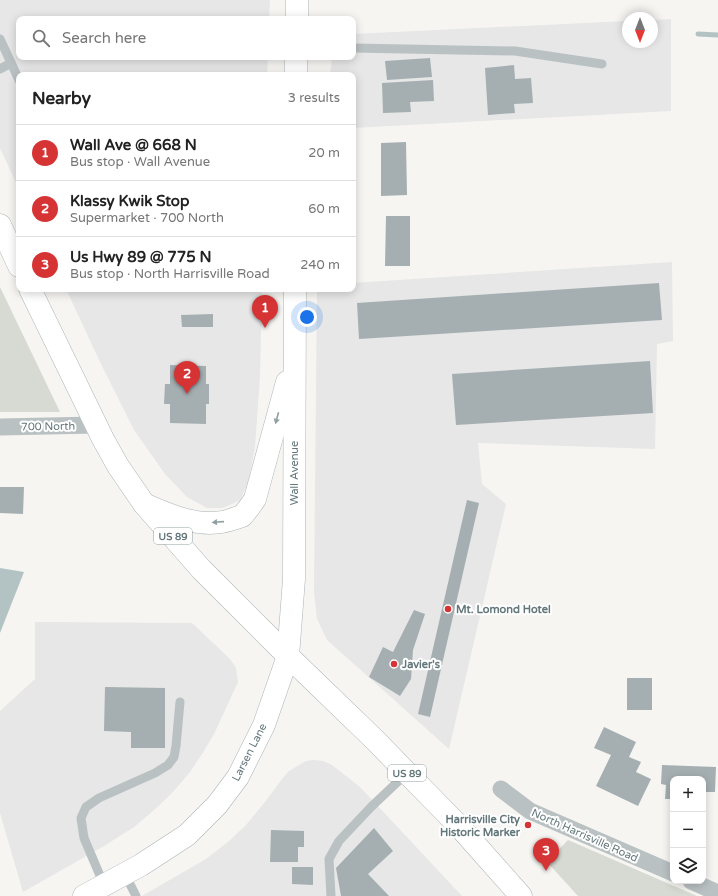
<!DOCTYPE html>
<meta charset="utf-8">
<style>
:root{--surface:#fff;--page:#f2f2f2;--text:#222;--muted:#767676;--line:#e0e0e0;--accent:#d53334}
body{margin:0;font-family:"Varela Round",sans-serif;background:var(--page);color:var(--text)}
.controls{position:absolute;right:12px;bottom:12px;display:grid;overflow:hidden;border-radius:8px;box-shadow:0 2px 10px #0003}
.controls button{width:36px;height:36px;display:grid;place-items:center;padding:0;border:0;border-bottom:1px solid var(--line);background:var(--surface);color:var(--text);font:20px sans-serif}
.compass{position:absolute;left:622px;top:12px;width:36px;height:36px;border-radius:50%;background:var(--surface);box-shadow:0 2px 10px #0003;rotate:180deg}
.you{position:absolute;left:307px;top:317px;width:14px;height:14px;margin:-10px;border:3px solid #fff;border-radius:50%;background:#1a73e8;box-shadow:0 0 0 6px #1a73e833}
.badge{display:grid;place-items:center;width:26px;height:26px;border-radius:50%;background:var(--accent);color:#fff;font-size:13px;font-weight:700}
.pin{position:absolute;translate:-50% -33px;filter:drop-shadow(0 1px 2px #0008)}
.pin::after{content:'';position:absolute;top:21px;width:14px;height:12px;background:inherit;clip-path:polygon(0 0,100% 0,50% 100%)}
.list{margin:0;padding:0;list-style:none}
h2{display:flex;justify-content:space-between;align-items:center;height:52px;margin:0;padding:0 16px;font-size:17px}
h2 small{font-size:13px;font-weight:400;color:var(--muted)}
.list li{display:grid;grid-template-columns:26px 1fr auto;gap:12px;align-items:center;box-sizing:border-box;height:56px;padding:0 16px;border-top:1px solid var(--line)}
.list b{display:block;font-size:15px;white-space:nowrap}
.list p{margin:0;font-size:13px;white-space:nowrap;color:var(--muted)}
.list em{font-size:13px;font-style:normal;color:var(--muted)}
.icon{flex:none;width:22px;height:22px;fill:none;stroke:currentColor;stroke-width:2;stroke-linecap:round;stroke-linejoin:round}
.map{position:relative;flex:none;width:718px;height:896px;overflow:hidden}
.search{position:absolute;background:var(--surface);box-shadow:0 2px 10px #0003;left:16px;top:16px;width:340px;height:44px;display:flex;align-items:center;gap:10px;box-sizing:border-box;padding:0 14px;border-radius:8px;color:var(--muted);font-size:15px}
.panel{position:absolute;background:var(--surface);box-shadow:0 2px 10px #0003;left:16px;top:72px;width:340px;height:220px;border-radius:8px}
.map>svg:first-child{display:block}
.built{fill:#e6e7e6}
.green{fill:#d7dad2}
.water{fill:#b3c3c4}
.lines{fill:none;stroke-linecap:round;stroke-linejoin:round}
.stream{stroke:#b3c3c4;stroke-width:5}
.building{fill:#a5afb1}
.secondary-casing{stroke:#adb5b7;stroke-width:23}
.primary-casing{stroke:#aeb5b7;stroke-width:23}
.service{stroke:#bac1c2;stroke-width:9}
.minor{stroke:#bac1c2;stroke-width:17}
.secondary{stroke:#fff;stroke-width:22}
.primary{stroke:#fff;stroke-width:22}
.oneway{fill:#92a0a3}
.poi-dot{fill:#d53334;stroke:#fff;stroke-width:1.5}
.labels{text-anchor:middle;stroke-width:4;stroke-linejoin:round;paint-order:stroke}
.shield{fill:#fff;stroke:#92a0a3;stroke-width:1}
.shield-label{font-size:10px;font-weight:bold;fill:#63777b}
.street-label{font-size:11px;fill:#63777b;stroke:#fff}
.poi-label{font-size:11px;font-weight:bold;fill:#63777b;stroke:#fff;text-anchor:start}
</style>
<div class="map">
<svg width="718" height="896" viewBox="0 0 718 896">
<rect width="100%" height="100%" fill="#f6f5f2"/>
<g class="built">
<polygon points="0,0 270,0 269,19 19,19 19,57 268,57 267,75 19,75 19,189 0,148"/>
<polygon points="671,19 671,111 353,128 353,75 330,75 332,57 353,57 353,34 628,21 628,42 652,42 652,20"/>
<polygon points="672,262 673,341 657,344 655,449 478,443 482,484 506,504 449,749 327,640 317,619 314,592 317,289 353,289 353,283"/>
<polygon points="66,289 262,289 260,375 255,447 248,483 240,500 232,504 222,508 207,508 187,497 165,474 134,430 100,362"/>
<polygon points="35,622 192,623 230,659 236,668 238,682 214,734 202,754 190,772 172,793 154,810 134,827 104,846 23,892 0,813 0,711 35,679"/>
<polygon points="314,760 323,761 332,765 360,787 462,896 142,896 206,859 228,842 246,825 265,802 282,779 289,771 306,761"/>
</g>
<g class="green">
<polygon points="0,287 60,412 0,412"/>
<polygon points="568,840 697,896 578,896 547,862"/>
</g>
<polygon class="water" points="0,568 24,572 0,633"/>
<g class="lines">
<polyline class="stream" points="698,34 718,35"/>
</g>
<g class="building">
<polygon points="430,58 432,77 387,80 385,61"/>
<polygon points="514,65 515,79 531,78 533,103 514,104 515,113 488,115 485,68"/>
<polygon points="433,80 434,101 410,102 411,112 383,113 382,83"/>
<polygon points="406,142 407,195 381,196 381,143"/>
<polygon points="386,216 410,216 410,266 385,266"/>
<polygon points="659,283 662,320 359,339 357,303"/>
<polygon points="213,314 213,327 182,327 181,315"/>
<polygon points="650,361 653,413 456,425 452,374"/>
<polygon points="170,365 206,366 206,384 209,384 209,404 206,404 206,424 170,423 170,404 164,404 165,384 170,384"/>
<polygon points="0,487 24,487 23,514 0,513"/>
<polygon points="467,500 479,503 430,717 418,714"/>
<polygon points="414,610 425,614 413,650 411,679 400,696 369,677 383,647 393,652"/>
<rect x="627" y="678" width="25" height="32"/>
<polygon points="105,687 165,688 165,748 131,748 131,732 104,731"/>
<polygon points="604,727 636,742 629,757 641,762 636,772 651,779 638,806 596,786 611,755 594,748"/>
<polygon points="662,765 716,767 715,792 703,792 703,779 673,779 673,799 665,799 666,785 661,784"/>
<polygon points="374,828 393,851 368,874 389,896 341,896 336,868"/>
<polygon points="271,830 304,831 304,847 298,847 298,862 270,862"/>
<polygon points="292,867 313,867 313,885 292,884"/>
</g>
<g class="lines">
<defs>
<g id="secondary">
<polyline points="297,19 297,0"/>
<polyline points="296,75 296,57"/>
<path d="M144,504c27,12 59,26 89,15 3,-1 6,-2 9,-3 5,-5 9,-11 13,-17l32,-117"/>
<polyline points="84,896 141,865 187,835 217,805 238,777 264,725 288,656 294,579 295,289"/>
</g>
<g id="primary">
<polyline points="0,225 19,266"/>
<polyline points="30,289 103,439 118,466 144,504 201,569 288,656 376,741 407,773 458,825 521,896"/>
</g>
</defs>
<use href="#secondary" class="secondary-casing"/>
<use href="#primary" class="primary-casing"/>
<g class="service">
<polyline points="0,39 19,80"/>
<polyline points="353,48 515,51 602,64"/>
<polyline points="0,69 11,63"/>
<polyline points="125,874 136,896"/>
<polyline points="104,885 84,838 81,818 86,807 99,798 155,773 168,765 174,757 176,746 180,702"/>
<polyline points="331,896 329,859 339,841 371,807 407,773"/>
</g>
<g class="minor">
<polyline points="0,427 96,425"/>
<polyline points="501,789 530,811 673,873"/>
<polyline points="691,881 718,893"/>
</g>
<use href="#secondary" class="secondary"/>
<use href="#primary" class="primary"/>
</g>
<defs><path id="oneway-solid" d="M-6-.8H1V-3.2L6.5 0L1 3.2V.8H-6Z"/></defs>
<g class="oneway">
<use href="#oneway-solid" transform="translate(277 418) rotate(105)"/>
<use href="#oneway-solid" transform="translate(218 522) rotate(176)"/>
</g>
<g class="poi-dot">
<circle cx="448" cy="609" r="4"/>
<circle cx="394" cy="664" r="4"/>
<circle cx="528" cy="825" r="4"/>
</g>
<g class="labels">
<g class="shield">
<rect x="154" y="528" width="38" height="16" rx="3"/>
<rect x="388" y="765" width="38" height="16" rx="3"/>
</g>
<g class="shield-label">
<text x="173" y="540">US 89</text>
<text x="407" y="777">US 89</text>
</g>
<g class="street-label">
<text transform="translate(48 426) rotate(-1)" y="4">700 North</text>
<text transform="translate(294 473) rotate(-90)" y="4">Wall Avenue</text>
<text transform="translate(249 752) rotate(-63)" y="4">Larsen Lane</text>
<text transform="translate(585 835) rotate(24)" y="4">North Harrisville Road</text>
</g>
<g class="poi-label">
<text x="456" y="613">Mt. Lomond Hotel</text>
<text x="402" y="668">Javier's</text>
<text x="520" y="823" text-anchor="end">Harrisville City<tspan x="520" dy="13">Historic Marker</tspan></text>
</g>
</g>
</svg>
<div class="controls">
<button>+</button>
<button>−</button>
<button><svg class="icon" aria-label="layers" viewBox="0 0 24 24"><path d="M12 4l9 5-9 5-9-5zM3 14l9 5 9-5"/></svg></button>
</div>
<svg class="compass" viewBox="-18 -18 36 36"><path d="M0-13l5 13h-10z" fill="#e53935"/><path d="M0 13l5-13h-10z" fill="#767676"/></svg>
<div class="you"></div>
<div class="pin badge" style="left:265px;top:328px">1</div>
<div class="pin badge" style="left:187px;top:394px">2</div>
<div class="pin badge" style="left:546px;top:871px">3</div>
<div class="search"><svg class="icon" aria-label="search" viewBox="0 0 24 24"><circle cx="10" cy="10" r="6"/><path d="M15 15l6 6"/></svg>Search here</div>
<section class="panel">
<h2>Nearby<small>3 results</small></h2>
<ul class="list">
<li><span class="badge">1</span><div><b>Wall Ave @ 668 N</b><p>Bus stop · Wall Avenue</p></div><em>20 m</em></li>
<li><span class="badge">2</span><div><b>Klassy Kwik Stop</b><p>Supermarket · 700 North</p></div><em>60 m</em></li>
<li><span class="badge">3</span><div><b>Us Hwy 89 @ 775 N</b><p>Bus stop · North Harrisville Road</p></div><em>240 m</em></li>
</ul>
</section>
</div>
